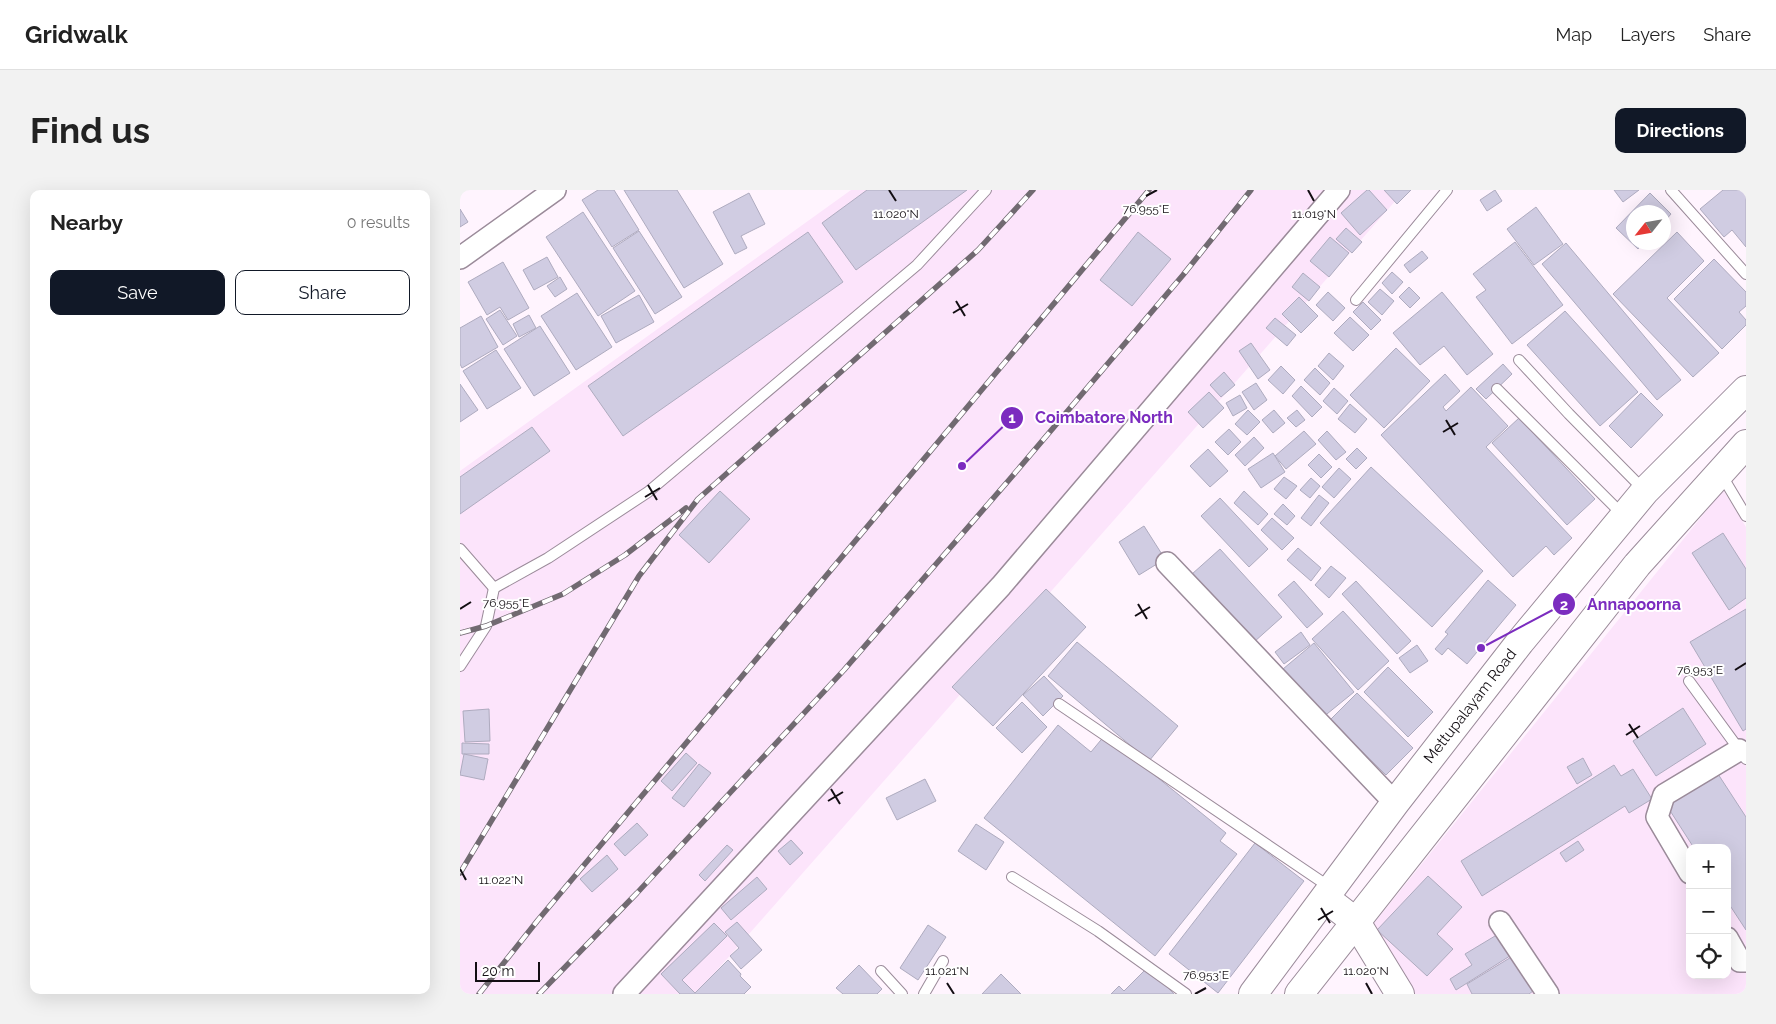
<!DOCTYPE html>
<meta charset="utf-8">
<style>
:root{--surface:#fff;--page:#f2f2f2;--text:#222;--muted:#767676;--line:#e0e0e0;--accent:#111827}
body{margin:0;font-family:Raleway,sans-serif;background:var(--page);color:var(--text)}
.controls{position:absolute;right:15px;bottom:15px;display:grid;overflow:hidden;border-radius:10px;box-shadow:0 5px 20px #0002}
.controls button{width:45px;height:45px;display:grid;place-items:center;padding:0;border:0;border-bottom:1px solid var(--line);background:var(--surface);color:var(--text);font:25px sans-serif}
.compass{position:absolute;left:1166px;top:15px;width:45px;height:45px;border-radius:50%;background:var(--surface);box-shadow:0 5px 20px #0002;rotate:239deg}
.scale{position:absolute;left:15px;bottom:12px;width:65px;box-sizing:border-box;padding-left:5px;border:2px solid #130e13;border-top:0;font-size:14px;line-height:18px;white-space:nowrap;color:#130e13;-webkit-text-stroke:4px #fff;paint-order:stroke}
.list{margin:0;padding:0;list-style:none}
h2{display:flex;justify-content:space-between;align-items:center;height:65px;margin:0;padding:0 20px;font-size:21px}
h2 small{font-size:16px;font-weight:400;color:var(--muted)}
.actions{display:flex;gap:10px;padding:15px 20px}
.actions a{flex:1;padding:11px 0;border:1px solid var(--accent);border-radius:10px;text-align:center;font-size:18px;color:var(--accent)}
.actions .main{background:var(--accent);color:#fff}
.icon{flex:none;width:28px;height:28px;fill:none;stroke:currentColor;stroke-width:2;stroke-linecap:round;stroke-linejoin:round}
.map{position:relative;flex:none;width:1286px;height:804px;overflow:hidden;border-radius:10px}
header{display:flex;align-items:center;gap:30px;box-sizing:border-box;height:70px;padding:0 25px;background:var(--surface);border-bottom:1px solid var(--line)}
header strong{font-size:24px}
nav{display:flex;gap:28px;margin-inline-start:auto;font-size:18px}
.intro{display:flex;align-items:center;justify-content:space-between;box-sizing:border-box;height:120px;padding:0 30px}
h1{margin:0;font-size:35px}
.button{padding:12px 22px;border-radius:10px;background:var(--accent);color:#fff;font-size:18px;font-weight:700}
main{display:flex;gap:30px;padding:0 30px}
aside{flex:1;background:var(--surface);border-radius:10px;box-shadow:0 5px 20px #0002}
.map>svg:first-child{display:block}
.built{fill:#fce4fb;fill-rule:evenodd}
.building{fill:#d0cce2;stroke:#aeabbf}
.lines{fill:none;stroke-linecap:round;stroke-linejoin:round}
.lane-casing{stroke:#9b8b9a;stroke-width:12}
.street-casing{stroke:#9b8b9a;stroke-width:24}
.secondary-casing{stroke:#9b8b9a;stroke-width:30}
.highway-casing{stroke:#9b8b9a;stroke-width:30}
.lane{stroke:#fff;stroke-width:10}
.street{stroke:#fff;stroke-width:21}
.secondary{stroke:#fff;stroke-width:28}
.highway{stroke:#fff;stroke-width:28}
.rail-casing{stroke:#716a71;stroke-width:5.5}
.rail{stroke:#fff;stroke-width:4;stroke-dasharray:11;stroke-linecap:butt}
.ticks{fill:none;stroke:#130e13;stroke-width:2}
.labels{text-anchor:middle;stroke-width:4;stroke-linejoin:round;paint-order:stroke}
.street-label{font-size:15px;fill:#130e13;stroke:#fff}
.ticks-label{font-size:12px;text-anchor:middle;fill:#130e13;stroke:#fff;stroke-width:4;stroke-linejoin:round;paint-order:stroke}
.leader{fill:none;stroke:#7b2cbf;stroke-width:2}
.callout-dot{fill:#7b2cbf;stroke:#fff;stroke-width:2}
.mark-label{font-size:15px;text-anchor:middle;font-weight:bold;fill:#fff}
.callout-label{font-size:16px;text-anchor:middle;font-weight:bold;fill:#7b2cbf;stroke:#fff;stroke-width:4;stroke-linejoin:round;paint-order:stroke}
</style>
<header>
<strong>Gridwalk</strong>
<nav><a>Map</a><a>Layers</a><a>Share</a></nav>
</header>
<div class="intro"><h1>Find us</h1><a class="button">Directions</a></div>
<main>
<aside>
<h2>Nearby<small>0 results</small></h2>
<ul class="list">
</ul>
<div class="actions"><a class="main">Save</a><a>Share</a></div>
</aside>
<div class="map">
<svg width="1286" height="804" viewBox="0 0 1286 804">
<rect width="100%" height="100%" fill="#fff4fe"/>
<g class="built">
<polygon points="391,0 945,0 236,804 0,804 0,281"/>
<path d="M1263,300l23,37v467h-332l-43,-67zM1230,658h37v127h-37z"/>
</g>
<g class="building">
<polygon points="138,0 154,0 179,40 152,57 122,10"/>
<polygon points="164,0 217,0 263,74 224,98"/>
<polygon points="407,0 507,0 396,80 362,33"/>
<polygon points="907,0 909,0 927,20 900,45 881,23"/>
<polygon points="924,0 951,0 937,14"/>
<polygon points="1035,0 1042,11 1027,21 1020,10"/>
<polygon points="1154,0 1179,0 1163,12"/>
<polygon points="1263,0 1286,0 1286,57 1272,40 1264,47 1240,19"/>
<polygon points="289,3 305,34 281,46 287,58 275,64 253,22"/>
<polygon points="1190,3 1211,24 1204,32 1204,22 1174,22 1174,52 1184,52 1178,59 1156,38"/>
<polygon points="1076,17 1103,54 1074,75 1047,39"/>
<polygon points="0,19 8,32 0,37"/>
<polygon points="123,22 175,101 138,126 86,47"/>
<polygon points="886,38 902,52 892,63 876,49"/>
<polygon points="179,41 222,107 195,124 153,58"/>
<polygon points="348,42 383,92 163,246 128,196"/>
<polygon points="678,42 711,69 672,116 640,90"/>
<polygon points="1217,42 1244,71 1207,108 1259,163 1233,187 1153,104"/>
<polygon points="870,47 889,63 869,87 850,71"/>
<polygon points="1055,52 1103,115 1052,154 1016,107 1026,100 1013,84"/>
<polygon points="1106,53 1221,190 1197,210 1082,74"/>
<polygon points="962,61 968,68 950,83 944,75"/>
<polygon points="87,67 98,87 74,100 63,80"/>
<polygon points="1254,69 1286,102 1286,116 1279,122 1286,130 1286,135 1262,159 1214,109"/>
<polygon points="43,72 69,118 48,130 40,117 27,125 8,92"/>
<polygon points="932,82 943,92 932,104 922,93"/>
<polygon points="843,83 860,97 849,111 832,97"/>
<polygon points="100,87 107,99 95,107 87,96"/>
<polygon points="949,97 960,108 950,118 939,107"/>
<polygon points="920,99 934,111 922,125 908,112"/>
<polygon points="868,102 885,118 873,131 856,115"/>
<polygon points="982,102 1033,164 1007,185 984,156 960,175 933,143"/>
<polygon points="117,103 152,157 116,180 81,126"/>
<polygon points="179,105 194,132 156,153 141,126"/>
<polygon points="839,107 858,126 841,143 822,124"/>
<polygon points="903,112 921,130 911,140 893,122"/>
<polygon points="40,120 57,146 43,155 26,129"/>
<polygon points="1105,121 1178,202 1140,236 1067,155"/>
<polygon points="69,125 76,138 59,147 53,134"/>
<polygon points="21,126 38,157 2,178 0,174 0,138"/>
<polygon points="890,127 909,145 893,161 874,143"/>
<polygon points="815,128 836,145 827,156 806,138"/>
<polygon points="80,136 110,183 74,206 44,159"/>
<polygon points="791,153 810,180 798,189 779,161"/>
<polygon points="936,158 970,191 924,238 890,205"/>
<polygon points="36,160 61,198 27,219 3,181"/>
<polygon points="869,163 884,176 873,190 858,176"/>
<polygon points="1043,174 1052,184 1026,209 1016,199"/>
<polygon points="821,176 835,190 823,204 808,190"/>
<polygon points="855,178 870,193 860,205 844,190"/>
<polygon points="764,182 775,195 761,207 750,195"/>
<polygon points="985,184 1000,201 983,217 986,221 1011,197 1048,236 1026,257 1112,348 1094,365 1086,356 1053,387 921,245"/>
<polygon points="796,193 807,210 794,220 782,202"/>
<polygon points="0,194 18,220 0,232"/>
<polygon points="841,196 862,217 852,227 832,206"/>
<polygon points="874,198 888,211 877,224 863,211"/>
<polygon points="749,202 764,218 743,238 728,222"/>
<polygon points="1181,203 1203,225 1171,258 1149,236"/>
<polygon points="780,205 787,218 773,226 766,213"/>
<polygon points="890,214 907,229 895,243 878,229"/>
<polygon points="788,220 800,232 787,245 775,234"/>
<polygon points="814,220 825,233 813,243 802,230"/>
<polygon points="837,220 845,230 836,237 827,228"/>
<polygon points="1059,228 1135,309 1107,335 1032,253"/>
<polygon points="72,237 90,261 0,324 0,287"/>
<polygon points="769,239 781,252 768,265 755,252"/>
<polygon points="844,241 856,254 826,279 815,266"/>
<polygon points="867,241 886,262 876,270 858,250"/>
<polygon points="794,247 804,258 785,276 775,265"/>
<polygon points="897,258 907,268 896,279 886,269"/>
<polygon points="748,259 768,281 750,297 730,276"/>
<polygon points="813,263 825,282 801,298 788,279"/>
<polygon points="859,264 872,277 861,288 848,275"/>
<polygon points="911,277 1023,381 972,437 860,333"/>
<polygon points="879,278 891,289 874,308 862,297"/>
<polygon points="824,287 837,296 826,309 814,299"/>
<polygon points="851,288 860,296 850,308 840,300"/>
<polygon points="260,301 290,329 249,373 219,345"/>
<polygon points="784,301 808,324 798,335 774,313"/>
<polygon points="859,305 869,313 851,336 841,328"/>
<polygon points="760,308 808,359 789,377 741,326"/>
<polygon points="823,314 835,326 827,335 814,324"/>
<polygon points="812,328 834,348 822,360 801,340"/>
<polygon points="684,336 705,369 679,385 659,352"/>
<polygon points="1263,343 1286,379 1286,408 1269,420 1232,363"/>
<polygon points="838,358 861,378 851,391 827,370"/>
<polygon points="760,359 822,427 794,452 732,384"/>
<polygon points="871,376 886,388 869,408 855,395"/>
<polygon points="1028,390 1056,415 1007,474 988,458 982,465 975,459 988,444 985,442"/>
<polygon points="834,391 863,424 847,438 818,405"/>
<polygon points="896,391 951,451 937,464 882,404"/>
<polygon points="586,399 626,437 533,536 492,497"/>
<polygon points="1286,419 1286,539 1283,541 1230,452"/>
<polygon points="883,421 929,471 898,500 852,449"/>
<polygon points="841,442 850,455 824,474 815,462"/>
<polygon points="617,452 718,536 689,571 588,486"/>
<polygon points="854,453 894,502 862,528 823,479"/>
<polygon points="957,455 968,471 950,483 939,468"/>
<polygon points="928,477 973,522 948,547 904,502"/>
<polygon points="584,486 603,506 583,526 563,505"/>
<polygon points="897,503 953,558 926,585 870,530"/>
<polygon points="562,512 587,537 562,563 536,538"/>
<polygon points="1223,518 1246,554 1196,586 1173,551"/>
<polygon points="29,519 30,551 5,552 3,521"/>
<polygon points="598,535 631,562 645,545 766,643 760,651 777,664 695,766 524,628"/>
<polygon points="2,553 29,554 29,564 2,564"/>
<polygon points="226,563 237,573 212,601 201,591"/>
<polygon points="4,564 28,569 24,590 0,585"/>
<polygon points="1123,568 1132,585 1117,594 1107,577"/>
<polygon points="239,574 251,583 224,617 212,608"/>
<polygon points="1154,575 1161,586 1173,579 1192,609 1169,623 1165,616 1022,706 1001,671"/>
<polygon points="1258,584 1286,627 1286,740 1267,711 1267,658 1234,658 1207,616"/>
<polygon points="465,589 476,611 437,630 426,608"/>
<polygon points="177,633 188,645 165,666 154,654"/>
<polygon points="516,634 544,652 526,680 498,661"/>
<polygon points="331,650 343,663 330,675 318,661"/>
<polygon points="1118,651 1124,660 1106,672 1100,663"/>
<polygon points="795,653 844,691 758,803 709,764"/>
<polygon points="267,655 273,660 245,691 239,685"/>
<polygon points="147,665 158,679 132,702 120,689"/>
<polygon points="968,686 1002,717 977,744 993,759 967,786 917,740"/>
<polygon points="297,687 307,699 271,730 261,718"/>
<polygon points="277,732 302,760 281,779 270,766 279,758 265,742"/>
<polygon points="254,733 267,746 222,790 235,803 268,770 281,784 280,786 291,797 284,804 220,804 201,784"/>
<polygon points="468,735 486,747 458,790 440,778"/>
<polygon points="1040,743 1053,764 996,800 990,789 1012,775 1005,764"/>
<polygon points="1053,766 1073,801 1069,804 1012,804 1007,794"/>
<polygon points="399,775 422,799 417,804 383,804 376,798"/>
<polygon points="688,777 714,804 651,804 659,796 664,801"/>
<polygon points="541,784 561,804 522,804"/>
</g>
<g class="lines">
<defs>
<g id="lane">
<polyline points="1211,0 1286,84"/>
<polyline points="896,110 987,0"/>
<polyline points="1059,170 1109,224 1184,300"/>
<polyline points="1037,199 1163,325"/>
<polyline points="1261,284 1286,326"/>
<polyline points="0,359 34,398"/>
<polyline points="34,398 88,368 188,302 457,75 526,0"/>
<polyline points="0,476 26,436 34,398"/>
<polyline points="1229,491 1286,569"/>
<polyline points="599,514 871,698"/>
<polyline points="552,687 638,741 726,804"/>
<polyline points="421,781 442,804"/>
<polyline points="464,804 483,771"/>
</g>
<g id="street">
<polyline points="0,68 95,0"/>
<polyline points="707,373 935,613"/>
<polyline points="1230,683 1197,627 1204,605 1279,560"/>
<polyline points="1040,732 1088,804"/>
<polyline points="1267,748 1280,771 1286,771"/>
<polyline points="164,804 541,396 879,0"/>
</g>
<polyline id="secondary" points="865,708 896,732 940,804"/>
<g id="highway">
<polyline points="793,804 935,613 1060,452 1185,301 1286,200"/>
<polyline points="839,804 1177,375 1286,254"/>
</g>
</defs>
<use href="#lane" class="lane-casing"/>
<use href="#street" class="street-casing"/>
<use href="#secondary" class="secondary-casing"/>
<use href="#highway" class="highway-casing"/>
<use href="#lane" class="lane"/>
<use href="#street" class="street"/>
<use href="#secondary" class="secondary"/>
<use href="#highway" class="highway"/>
<defs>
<g id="rail">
<polyline points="0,443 26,436 103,404 165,365 226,318"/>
<polyline points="0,683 179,386 238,309 518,60 573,0"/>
<polyline points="19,804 78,730 689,0"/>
<polyline points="79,804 177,703 384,480 549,290 723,85 791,0"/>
</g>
</defs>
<use href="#rail" class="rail-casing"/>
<use href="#rail" class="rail"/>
</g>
<path class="ticks" d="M429,0l7,11M848,0l6,11M686,6l11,-6M496,111l9,15M493,123l15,-9M986,230l9,15M983,242l15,-9M188,295l9,15M185,307l15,-9M678,414l9,15M0,419l11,-7M675,426l15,-9M1275,480l11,-7M1169,534l9,14M1166,545l14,-9M371,599l9,15M368,611l15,-9M0,679l6,11M861,718l9,15M858,730l15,-9M487,793l7,11M906,793l6,11M735,804l11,-6"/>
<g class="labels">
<g class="street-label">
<text transform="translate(1010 516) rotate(-52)" y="5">Mettupalayam Road</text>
</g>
</g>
<g class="ticks-label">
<text x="686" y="23">76.955°E</text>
<text x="436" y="28">11.020°N</text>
<text x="854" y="28">11.019°N</text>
<text x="46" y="417">76.955°E</text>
<text x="1240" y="484">76.953°E</text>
<text x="41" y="694">11.022°N</text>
<text x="487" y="785">11.021°N</text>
<text x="906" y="785">11.020°N</text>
<text x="746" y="789">76.953°E</text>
</g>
<path class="leader" d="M502 276L552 228M1021 458L1104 414"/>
<g class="callout-dot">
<circle cx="502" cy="276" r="5"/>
<circle cx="1021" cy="458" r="5"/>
<circle cx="552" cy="228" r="12"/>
<circle cx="1104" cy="414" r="12"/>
</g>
<g class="mark-label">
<text x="552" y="233">1</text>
<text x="1104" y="420">2</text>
</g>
<g class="callout-label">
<text x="644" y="233">Coimbatore North</text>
<text x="1174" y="420">Annapoorna</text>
</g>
</svg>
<div class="controls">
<button>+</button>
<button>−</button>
<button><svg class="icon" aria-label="locate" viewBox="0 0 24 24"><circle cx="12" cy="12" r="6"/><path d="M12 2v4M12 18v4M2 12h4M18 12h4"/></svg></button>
</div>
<svg class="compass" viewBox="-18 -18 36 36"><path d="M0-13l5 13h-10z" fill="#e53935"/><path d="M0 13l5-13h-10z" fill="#767676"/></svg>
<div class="scale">20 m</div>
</div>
</main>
